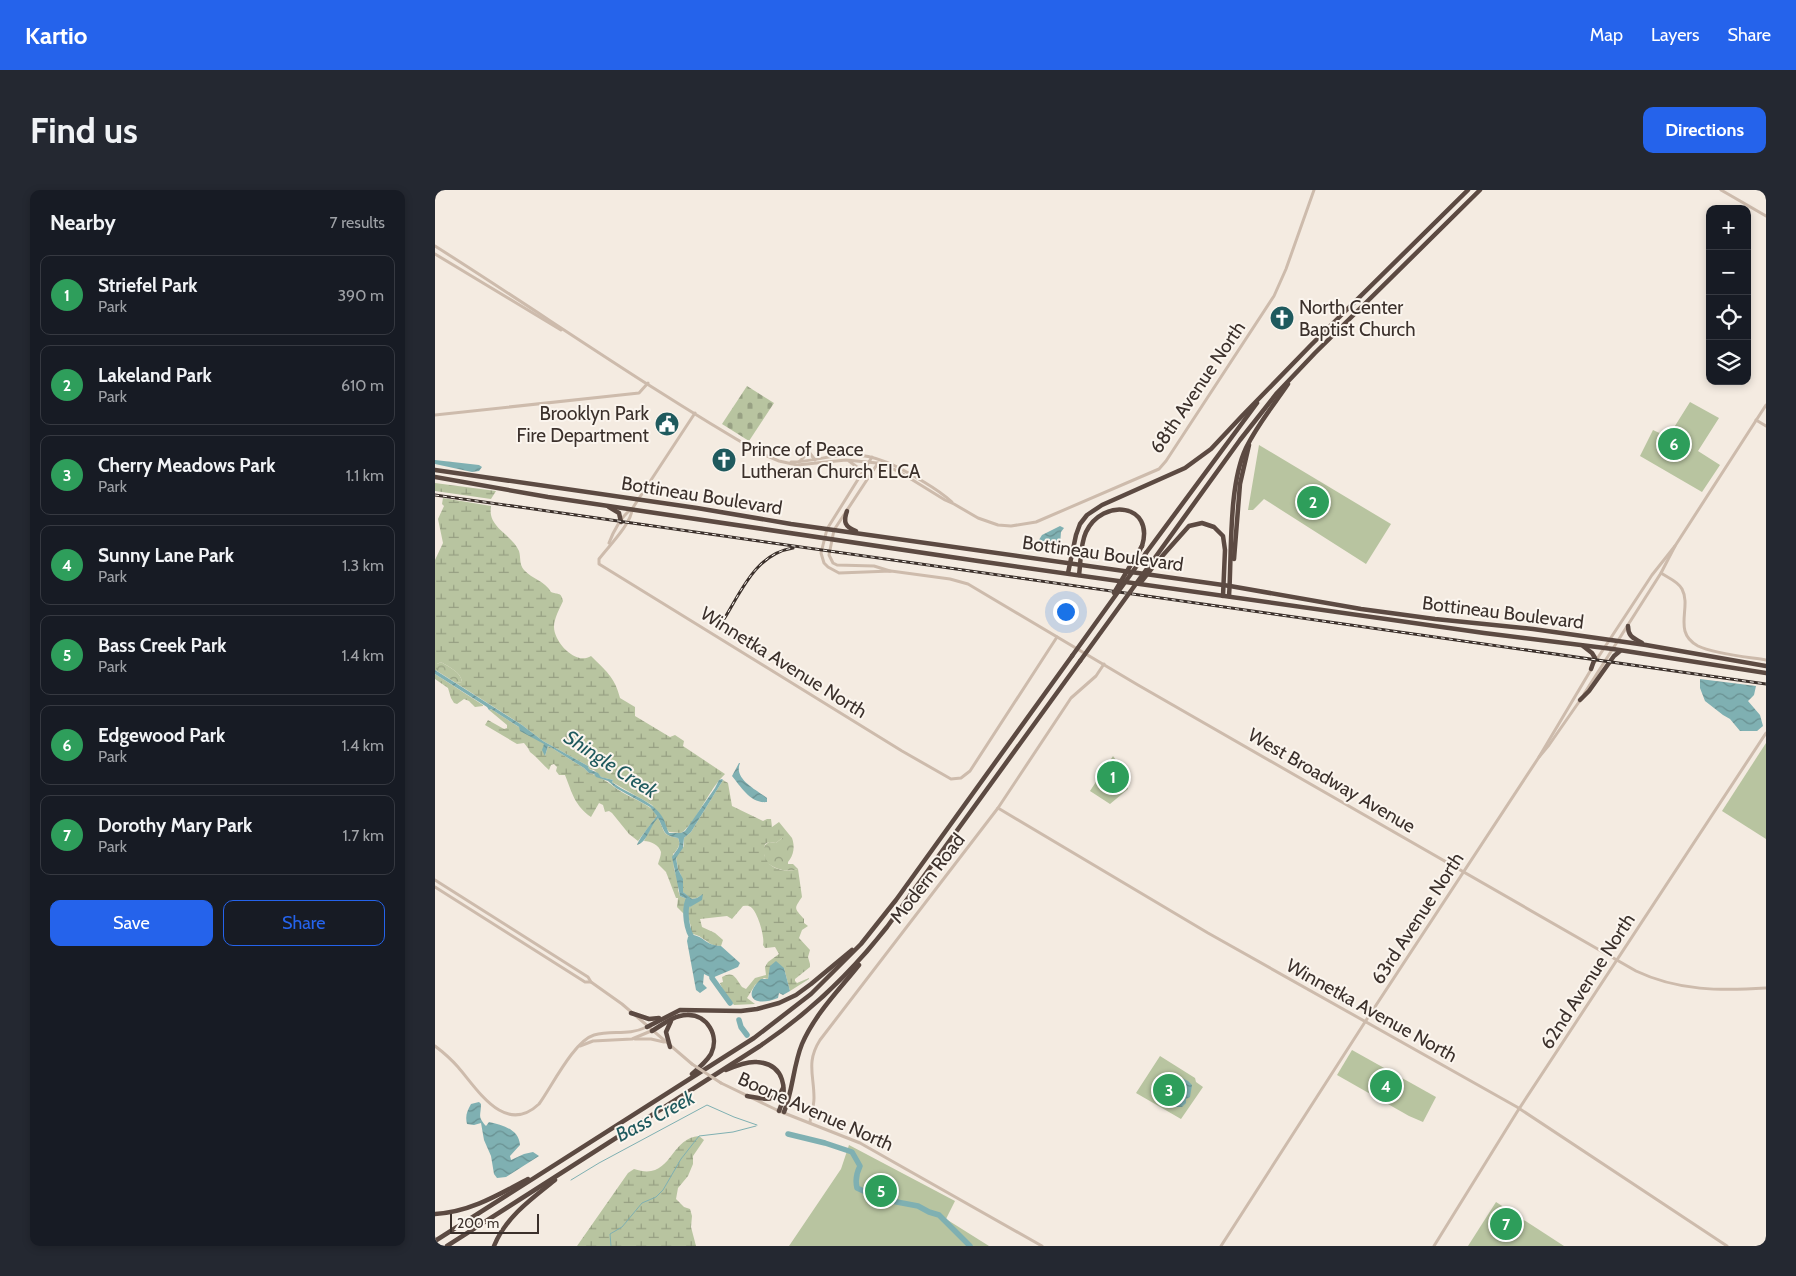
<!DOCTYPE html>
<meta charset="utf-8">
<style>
:root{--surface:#171b24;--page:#242831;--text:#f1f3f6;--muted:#9ea1a6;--line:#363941;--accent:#2563eb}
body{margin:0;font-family:Cabin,sans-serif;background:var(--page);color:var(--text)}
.controls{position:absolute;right:15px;top:15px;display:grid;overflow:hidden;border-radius:10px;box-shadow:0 2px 8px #0003}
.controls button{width:45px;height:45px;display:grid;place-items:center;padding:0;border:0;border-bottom:1px solid var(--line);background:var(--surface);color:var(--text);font:25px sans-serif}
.scale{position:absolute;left:15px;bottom:12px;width:89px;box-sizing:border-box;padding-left:5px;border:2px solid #3b302b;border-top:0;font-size:14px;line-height:18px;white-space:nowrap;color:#3b302b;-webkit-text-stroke:4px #fbf5ee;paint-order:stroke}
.you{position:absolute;left:630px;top:421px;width:18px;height:18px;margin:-12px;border:4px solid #fff;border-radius:50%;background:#1a73e8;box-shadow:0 0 0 8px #1a73e833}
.badge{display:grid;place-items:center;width:32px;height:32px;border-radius:50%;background:var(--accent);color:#fff;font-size:16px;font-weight:700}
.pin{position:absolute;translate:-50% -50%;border:2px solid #fff;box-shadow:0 1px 5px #0006}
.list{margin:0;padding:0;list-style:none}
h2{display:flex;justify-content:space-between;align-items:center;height:65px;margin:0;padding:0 20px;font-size:21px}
h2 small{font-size:16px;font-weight:400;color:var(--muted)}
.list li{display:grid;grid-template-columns:32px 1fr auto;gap:15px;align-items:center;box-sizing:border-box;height:80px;margin:0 10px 10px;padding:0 10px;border:1px solid var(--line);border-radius:10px}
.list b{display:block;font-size:19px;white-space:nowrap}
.list p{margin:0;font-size:16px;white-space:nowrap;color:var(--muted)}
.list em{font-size:16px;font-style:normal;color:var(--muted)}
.actions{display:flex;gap:10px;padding:15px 20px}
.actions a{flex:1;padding:11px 0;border:1px solid var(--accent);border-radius:10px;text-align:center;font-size:18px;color:var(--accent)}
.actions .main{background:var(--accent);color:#fff}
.icon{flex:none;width:28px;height:28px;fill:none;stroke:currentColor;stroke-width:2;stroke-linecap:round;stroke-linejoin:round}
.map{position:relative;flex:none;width:1331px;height:1056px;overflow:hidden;border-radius:10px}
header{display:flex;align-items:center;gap:30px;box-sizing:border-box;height:70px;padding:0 25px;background:var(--accent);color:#fff}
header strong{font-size:24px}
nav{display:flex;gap:28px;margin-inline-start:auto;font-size:18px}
.intro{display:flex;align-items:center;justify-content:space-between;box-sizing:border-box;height:120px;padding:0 30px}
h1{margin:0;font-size:35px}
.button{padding:12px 22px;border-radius:10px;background:var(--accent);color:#fff;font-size:18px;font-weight:700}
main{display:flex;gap:30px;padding:0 30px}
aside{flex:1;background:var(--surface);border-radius:10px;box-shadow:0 2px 8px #0003}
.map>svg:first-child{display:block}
.forest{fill:url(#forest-crowns)}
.wetland{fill:url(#wetland-marsh)}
.cemetery{fill:url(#cemetery-stones)}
.green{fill:#b8c4a0}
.water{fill:url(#water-waves)}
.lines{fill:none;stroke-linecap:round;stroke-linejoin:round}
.stream{stroke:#7fb0b2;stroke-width:1}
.river{stroke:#7fb0b2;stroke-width:5.5}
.minor{stroke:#cdbbac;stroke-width:3}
.highway{stroke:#5c4a42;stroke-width:4.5}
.rail-casing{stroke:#3b302b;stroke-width:3}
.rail{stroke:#fbf5ee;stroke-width:1;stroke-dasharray:4;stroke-linecap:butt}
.minor-bridge{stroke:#cdbbac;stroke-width:3}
.highway-bridge{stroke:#5c4a42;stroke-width:4.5}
.labels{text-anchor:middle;stroke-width:4;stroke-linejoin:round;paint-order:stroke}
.poi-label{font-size:19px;fill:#3b302b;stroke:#fbf5ee;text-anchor:start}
.street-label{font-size:19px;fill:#3b302b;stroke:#fbf5ee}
.water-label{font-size:20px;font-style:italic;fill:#1f5a5e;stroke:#fbf5ee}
</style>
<header>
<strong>Kartio</strong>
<nav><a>Map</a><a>Layers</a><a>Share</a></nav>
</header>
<div class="intro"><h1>Find us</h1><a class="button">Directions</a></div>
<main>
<aside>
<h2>Nearby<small>7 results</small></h2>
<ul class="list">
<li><span class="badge" style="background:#2e9e5b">1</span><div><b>Striefel Park</b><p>Park</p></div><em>390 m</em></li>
<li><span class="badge" style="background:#2e9e5b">2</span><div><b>Lakeland Park</b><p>Park</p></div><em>610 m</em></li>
<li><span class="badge" style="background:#2e9e5b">3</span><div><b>Cherry Meadows Park</b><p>Park</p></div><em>1.1 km</em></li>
<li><span class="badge" style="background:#2e9e5b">4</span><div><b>Sunny Lane Park</b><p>Park</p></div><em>1.3 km</em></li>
<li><span class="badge" style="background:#2e9e5b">5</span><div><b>Bass Creek Park</b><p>Park</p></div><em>1.4 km</em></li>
<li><span class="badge" style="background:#2e9e5b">6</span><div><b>Edgewood Park</b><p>Park</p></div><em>1.4 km</em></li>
<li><span class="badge" style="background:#2e9e5b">7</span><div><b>Dorothy Mary Park</b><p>Park</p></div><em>1.7 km</em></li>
</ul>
<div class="actions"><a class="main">Save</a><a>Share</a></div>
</aside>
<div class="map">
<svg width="1331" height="1056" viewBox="0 0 1331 1056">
<defs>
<pattern id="forest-crowns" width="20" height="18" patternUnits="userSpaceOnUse" patternTransform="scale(1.25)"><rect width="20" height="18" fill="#b8c4a0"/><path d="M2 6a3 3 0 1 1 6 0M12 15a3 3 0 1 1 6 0" fill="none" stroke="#97a083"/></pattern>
<pattern id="wetland-marsh" width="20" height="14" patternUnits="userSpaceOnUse" patternTransform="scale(1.25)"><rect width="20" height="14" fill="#b8c4a0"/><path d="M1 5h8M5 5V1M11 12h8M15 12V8" fill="none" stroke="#97a083"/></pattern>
<pattern id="cemetery-stones" width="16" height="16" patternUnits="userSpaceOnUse" patternTransform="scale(1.25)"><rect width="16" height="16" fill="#b8c4a0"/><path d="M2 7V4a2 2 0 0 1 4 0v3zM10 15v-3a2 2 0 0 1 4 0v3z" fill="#97a083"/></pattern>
<pattern id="water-waves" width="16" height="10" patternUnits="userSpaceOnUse" patternTransform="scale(1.25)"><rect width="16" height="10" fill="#7fb0b2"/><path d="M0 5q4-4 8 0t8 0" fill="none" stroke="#699091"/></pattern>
</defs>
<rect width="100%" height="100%" fill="#f4ebe1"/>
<g class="forest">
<path d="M6,472c8,5 20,10 21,20l-6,1 -19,-12v-7z"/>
<path d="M347,648h10c3,8 2,17 -4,24v2h5l5,5c-12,4 -23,0 -32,-7l-3,-12 2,-5 4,-3 7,1z"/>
</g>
<g class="wetland">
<polygon points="0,293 61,301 56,309 0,301"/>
<path d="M8,308l48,8c-4,22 21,28 28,45 2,7 0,13 5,19 8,9 21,11 27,22 6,3 10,-1 12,9 -3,7 -9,17 -9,26 0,15 22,39 37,29 14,14 24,21 29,42l15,9v9l35,21 5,-2 9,6 -1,5 42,28c-16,15 -25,41 -41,57l-3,2 -12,-1 -17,-27 -40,-23 1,-2 -12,-3 -7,-7 -5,-1 -1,-3 -45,-25 -21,-16 -66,-42 6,-1c-1,-10 -13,-15 -21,-20l-4,2v7l-2,-1v-110l8,-17 -5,-24 6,-13 -2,-2z"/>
<polygon points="0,484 48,515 48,516 40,517 34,511 29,509 22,514 19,513 16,508 13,498 0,489"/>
<path d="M56,519l54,35v12l3,-10 4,2 32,20 5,5c7,1 22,11 28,16 10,7 22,11 32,18 4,2 6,6 8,9l-19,25 -9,-7 -17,-21 -3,-2 -4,1 -2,-7 -4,-2 -8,14c-16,-11 -19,-24 -26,-42h-6l-3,-4 1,-4 -3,-3 -3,1 -2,5c-7,-6 -11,-12 -19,-18l-2,-4 -4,-5 -7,1 -32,-19 3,-5 16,9 3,-1v-3l-18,-15z"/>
<path d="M288,590l5,3 4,23 31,15 4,-2h4l1,8 7,-5 13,16h-10l-6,5 -7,-1 -4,2c-6,21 16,31 33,25l4,28c-9,13 -7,11 2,22v4l4,3 -6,4 -3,8 11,12 -2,7 2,7v3l-15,12v2l2,2 12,-5v1l-19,12 -6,-23 -15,5 -1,6 -4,-1 -9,7 -8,13 8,6 -21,1c-5,-7 -11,-13 -14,-22l3,-1 -1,-5c12,-7 14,2 20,10l4,2 9,-11 11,-3 -1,-8 3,-5 11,-8 -4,-7 -10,1 -2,-3c2,-8 -5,-31 -11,-37 -4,-3 -5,-2 -9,-2l-11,13 -5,-3 -27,3 2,8 13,6 8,7 -2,6c-10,0 -11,-3 -19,-8 -3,-3 -7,-3 -11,-5 1,-10 -5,-17 -4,-27l3,1 11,-12 -4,3 -6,1 -8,-7 -2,-17 -3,-6 -2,-12 8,-11v-8l7,-6z"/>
<path d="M223,628c7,13 4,18 20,20 3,7 0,11 -5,16l1,15 5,14 -1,7 2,6 7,3 -3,15 -7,-7 1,-9h-2l-10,-26 -8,-8c1,-4 3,-8 3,-12 -2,-7 -10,-11 -17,-11l10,-20z"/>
<path d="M264,946l5,4 -11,16v8l-5,12 -10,12 -2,11 8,8 6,2 2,7 -1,11 5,19h-119l51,-73 6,-4c38,13 35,-31 65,-33z"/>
</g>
<polygon class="cemetery" points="312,196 339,213 314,251 287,234"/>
<g class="green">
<polygon points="1255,212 1284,228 1263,261 1285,275 1267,302 1205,266 1218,240 1233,247"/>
<polygon points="824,255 956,334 931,374 829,309 818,320 813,320"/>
<polygon points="1331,553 1331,649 1287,621"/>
<polygon points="678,566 684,574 690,574 693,599 675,614 655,601"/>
<polygon points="917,860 1001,907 988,932 974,926 902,885"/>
<polygon points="725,866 760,888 761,892 768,897 746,929 701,903"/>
<polygon points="414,955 520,1011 511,1029 554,1056 354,1056 406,979"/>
<polygon points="1061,1012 1129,1056 1033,1056"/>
</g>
<g class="water">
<polygon points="0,270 44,275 47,277 44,281 37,282 0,274"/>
<polygon points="625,336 629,338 626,342 625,355 602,353 607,345"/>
<path d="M0,480l87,55 21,16 45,25 1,3 9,4 3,4 12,3 -1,2c15,12 38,17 49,33 4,5 5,12 8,18h12l4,-2 30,-43 4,-8 3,-1 1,1 -32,52 -7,6 -1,10 -7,10 2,11 5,10v13l9,7 5,-1 6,-4 -1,6 -12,7 -5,-2 2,-6 -7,-3 -8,-39c4,-7 10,-10 6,-19 -15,-2 -13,-7 -20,-20 -8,7 -10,24 -21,27 2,-6 15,-23 20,-29l-7,-9 -34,-19 -8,-7 -12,-4 -2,-3 -5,-1 -5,-5 -32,-20 -4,-2 -3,10 -3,-6 2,-6 -24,-13 -1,-4 -28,-18 -2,1 -2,-3 -52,-33z"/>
<polygon points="1265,489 1321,496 1319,505 1313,511 1325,525 1328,536 1322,541 1305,541 1295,529 1288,525 1270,511 1265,498"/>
<path d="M304,573h1c-7,16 17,27 27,35v4c-16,2 -26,-15 -35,-26z"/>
<path d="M258,745c14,3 11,10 28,11l19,17 -2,4 -26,11 -8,-4 -1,10 4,4 -7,5 -4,-3 -9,-49 1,-4z"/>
<path d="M341,771l8,7 6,23 -7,4 -4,-2 -1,5c-22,9 -37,0 -17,-19h7l2,-13z"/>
<path d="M745,887l8,4 4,4 -2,12 -4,2v4l-4,4h-10l-5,-7 -5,-1c0,-10 7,-20 18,-22z"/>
<path d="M44,912l2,2c0,12 -4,12 5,22l3,-4c13,3 30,7 31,23l-10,11 1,4 13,-6 9,-2 6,4 -33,21 -9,1 -3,-4 -3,-18 -7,-16 -3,-17 -7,2 -7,-1c-2,-8 0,-13 4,-20z"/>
</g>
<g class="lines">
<g class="stream">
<polyline points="136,990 164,973 272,915 299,927 322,935"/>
<polyline points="176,1056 175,1044 187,1037 207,1013 221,1007 228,1000 246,969 264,946 298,942 321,936"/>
</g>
<g class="river">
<path d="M253,710c-4,11 -2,31 6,40"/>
<polyline points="277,781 277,788 295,813"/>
<polyline points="304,830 306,837 312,845"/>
<path d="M353,944l37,9 27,9 8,14c-4,8 -5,14 -3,22l24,11 37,7 11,6 10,3 31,31"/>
</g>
<g class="minor">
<polyline points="1286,0 1331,26"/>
<path d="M0,56c109,69 214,143 325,207l19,8 18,4 49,-5 31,3 21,8 47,29 9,4 24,14 20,7 13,1 25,-4 123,-53 7,-8 108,-165 12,-27 28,-79"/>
<polyline points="0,64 126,140"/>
<polyline points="0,225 204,203 213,193"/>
<polyline points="1321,230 1331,236"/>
<path d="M437,267l-45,72 -6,24 3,10 4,4 11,6 52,-2 59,8 18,5 170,101 498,286c42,20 85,20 130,17"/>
<polyline points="414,271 422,277 423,288"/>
<path d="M356,272c19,0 36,-6 54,-7 30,-2 54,12 79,27 10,6 19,12 28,20"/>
<polyline points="364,272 374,262 380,270"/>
<polyline points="443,273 399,340 394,365 398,373 402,375 439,376 455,381"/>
<path d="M197,319c0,14 -24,38 -33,50v5l303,187 49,28 10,-1 9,-7 87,-134"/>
<path d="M174,353c4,-11 13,-28 23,-34l63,-96"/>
<path d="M1226,383c7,5 17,8 21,16 10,19 -10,43 16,57 16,8 49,11 68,14"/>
<polyline points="1160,472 1217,385 1240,356 1331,215"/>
<polyline points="1149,504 1226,383 1240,356"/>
<polyline points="1104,567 1114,555 1146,509"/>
<polyline points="563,618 773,743 1082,917 1292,1056"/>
<polyline points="0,690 153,787 156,792 187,814 257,874"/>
<polyline points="0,697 150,792 156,792"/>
<polyline points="200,849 216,849 229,852"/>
<path d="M0,856c8,6 16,13 23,21 20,23 47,69 81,37 13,-18 35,-63 55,-69 19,-5 33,1 53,-8"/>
<polyline points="145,856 158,851 197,849 216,841"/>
<polyline points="286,893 344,921 425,953 607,1056"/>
<path d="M375,932c1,-8 4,-16 4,-24 0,-23 -8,-36 6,-58l178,-232 73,-110 25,-22 8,-12"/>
<polyline points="786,1056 930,832 1104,567 1157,478"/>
<polyline points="999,1056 1082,922 1331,543"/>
</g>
<g class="highway">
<polyline points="0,280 262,318 356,334 795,396 926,419 1000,429 1098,439 1211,455 1331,476"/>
<polyline points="0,287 113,307 543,371 1049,443 1178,459 1331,483"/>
<polyline points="174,317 184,323 186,332"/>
<path d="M412,321c-4,11 -2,16 9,20"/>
<polyline points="711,363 822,213"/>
<polyline points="719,369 805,250 842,203 880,163 1045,0"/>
<polyline points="799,369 805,294 814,255"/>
<polyline points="721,373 754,336 767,333 779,337 788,346 790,360 788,406"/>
<polyline points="633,383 641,345 645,334 652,325 667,315 750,278 776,259 806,227 876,155 1033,0"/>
<path d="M644,385c2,-14 1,-30 7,-43 17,-35 69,-28 56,14"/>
<path d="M794,406c3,-42 -1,-110 17,-148 11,-23 27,-42 42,-64"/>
<path d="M1193,436c0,11 6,12 14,17"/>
<polyline points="1148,456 1157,463 1160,468 1156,479"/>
<polyline points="1145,510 1154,501 1179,466 1185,461"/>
<polyline points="196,823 214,829 224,828"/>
<polyline points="212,837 245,820 306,821 322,819 344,813 361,805 376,794 417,760"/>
<path d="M217,841c10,-6 22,-16 35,-16 20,-1 33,21 24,39 -5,8 -12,14 -19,20"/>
<polyline points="235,857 231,842 236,831"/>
<path d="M291,880c9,-4 21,-9 31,-8 28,2 31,28 22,49"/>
<path d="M312,906c13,2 30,8 36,-8"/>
<path d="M349,922c9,-21 9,-46 18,-68 13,-30 37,-54 57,-79"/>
<path d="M0,1024c35,-2 63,-19 93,-35"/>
<polyline points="0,1051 319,848 376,804 426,754 461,710 637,466"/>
<path d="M12,1056l313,-200c49,-33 91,-73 127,-119l193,-266"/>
<path d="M59,1056c12,-29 37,-47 61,-66"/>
</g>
<defs>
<g id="rail">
<polyline points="0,305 1331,494"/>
<path d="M289,429c18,-29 32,-65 69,-71"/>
</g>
</defs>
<use href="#rail" class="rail-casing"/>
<use href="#rail" class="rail"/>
<polyline class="minor-bridge" points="257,874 286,893"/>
<g class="highway-bridge">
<polyline points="706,392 721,373"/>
<polyline points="679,403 707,356"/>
<polyline points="637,466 711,363"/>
<polyline points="645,471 719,369"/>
</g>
</g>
<defs>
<symbol id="church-disc" viewBox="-11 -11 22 22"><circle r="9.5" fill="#1f5a5e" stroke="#fbf5ee"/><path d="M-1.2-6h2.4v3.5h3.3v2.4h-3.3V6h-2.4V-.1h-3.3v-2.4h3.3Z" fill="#fff"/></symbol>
<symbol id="civic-disc" viewBox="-11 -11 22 22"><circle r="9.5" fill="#1f5a5e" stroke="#fbf5ee"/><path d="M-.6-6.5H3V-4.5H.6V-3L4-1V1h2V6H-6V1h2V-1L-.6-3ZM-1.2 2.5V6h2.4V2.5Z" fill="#fff"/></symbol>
</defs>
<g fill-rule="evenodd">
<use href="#church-disc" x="833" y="114" width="28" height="28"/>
<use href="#civic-disc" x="218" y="220" width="28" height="28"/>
<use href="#church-disc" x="275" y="256" width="28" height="28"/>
</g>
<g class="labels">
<g class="poi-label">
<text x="864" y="124">North Center<tspan x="864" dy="22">Baptist Church</tspan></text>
<text x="214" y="230" text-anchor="end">Brooklyn Park<tspan x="214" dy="22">Fire Department</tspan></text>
<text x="306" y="266">Prince of Peace<tspan x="306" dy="22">Lutheran Church ELCA</tspan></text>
</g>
<g class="street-label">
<text transform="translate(762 197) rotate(-56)" y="7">68th Avenue North</text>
<text transform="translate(267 305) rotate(9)" y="7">Bottineau Boulevard</text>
<text transform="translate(668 363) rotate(8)" y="7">Bottineau Boulevard</text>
<text transform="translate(1068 422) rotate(7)" y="7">Bottineau Boulevard</text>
<text transform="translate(349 472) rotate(32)" y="7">Winnetka Avenue North</text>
<text transform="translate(897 590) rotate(30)" y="7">West Broadway Avenue</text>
<text transform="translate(492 688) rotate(-52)" y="7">Modern Road</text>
<text transform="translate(982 728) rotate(-57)" y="7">63rd Avenue North</text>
<text transform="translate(1152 791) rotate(-57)" y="7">62nd Avenue North</text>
<text transform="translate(937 820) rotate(29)" y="7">Winnetka Avenue North</text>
<text transform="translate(381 921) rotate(24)" y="7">Boone Avenue North</text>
</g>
<g class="water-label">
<text transform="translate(176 574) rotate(33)" y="7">Shingle Creek</text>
<text transform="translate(220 926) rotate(-28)" y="7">Bass Creek</text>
</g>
</g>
</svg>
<div class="controls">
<button>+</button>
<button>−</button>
<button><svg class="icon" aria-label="locate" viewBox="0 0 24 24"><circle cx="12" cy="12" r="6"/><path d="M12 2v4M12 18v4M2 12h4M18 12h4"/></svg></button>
<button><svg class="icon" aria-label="layers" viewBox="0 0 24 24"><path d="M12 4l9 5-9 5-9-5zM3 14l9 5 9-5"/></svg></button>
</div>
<div class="scale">200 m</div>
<div class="you"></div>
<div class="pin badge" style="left:678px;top:587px;background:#2e9e5b">1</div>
<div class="pin badge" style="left:878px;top:312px;background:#2e9e5b">2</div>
<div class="pin badge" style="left:734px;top:900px;background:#2e9e5b">3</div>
<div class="pin badge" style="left:951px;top:896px;background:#2e9e5b">4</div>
<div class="pin badge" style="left:446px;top:1001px;background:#2e9e5b">5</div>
<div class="pin badge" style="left:1239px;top:254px;background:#2e9e5b">6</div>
<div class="pin badge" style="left:1071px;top:1034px;background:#2e9e5b">7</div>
</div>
</main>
